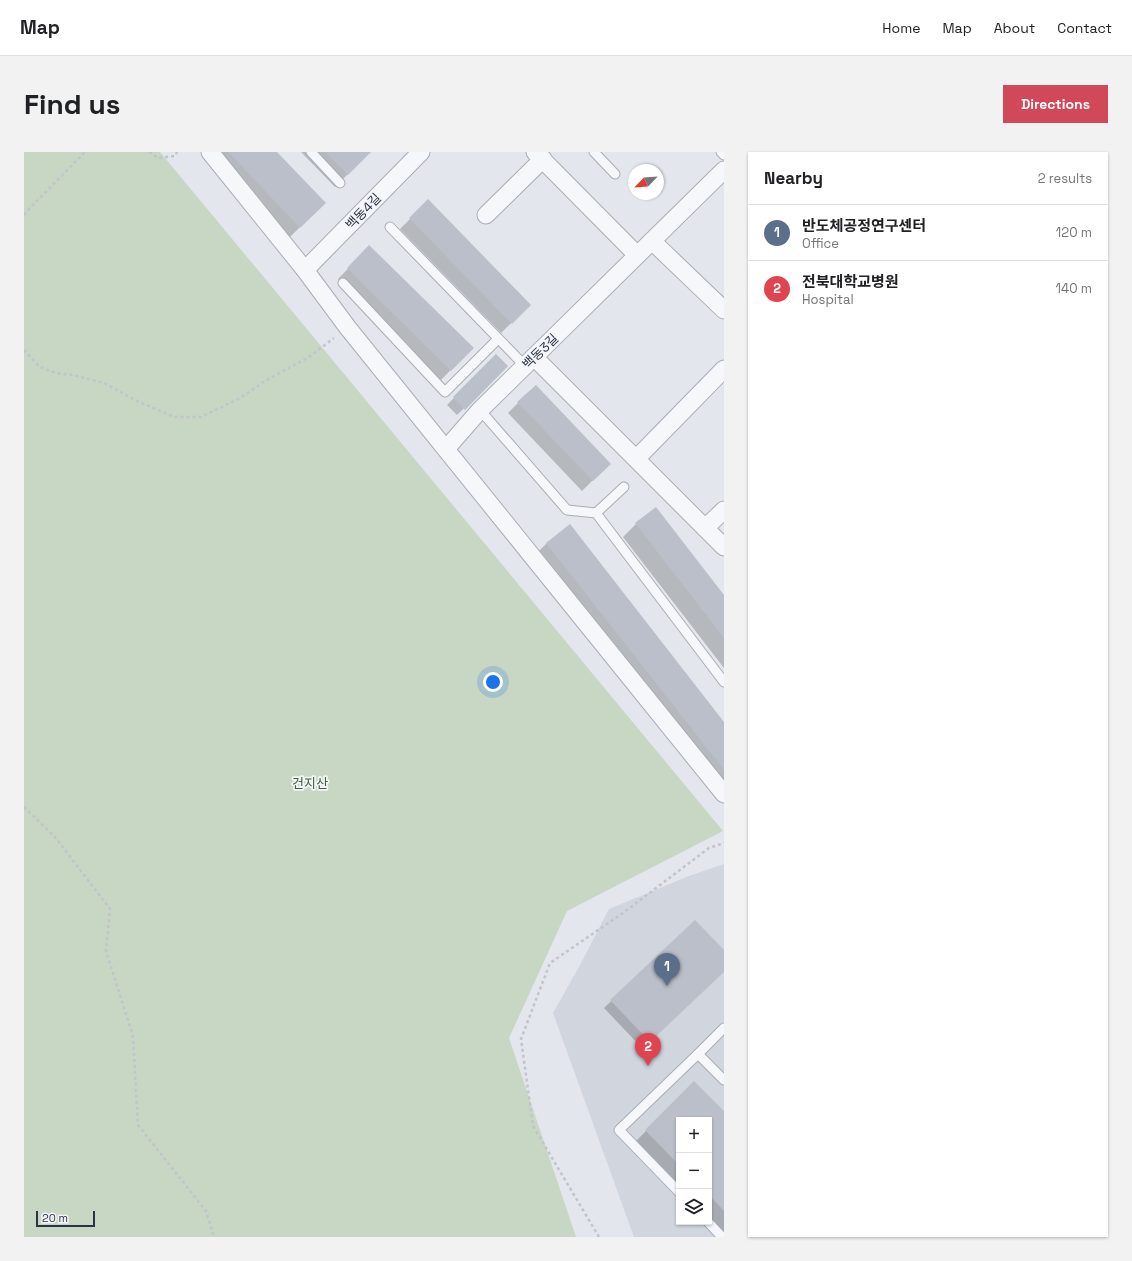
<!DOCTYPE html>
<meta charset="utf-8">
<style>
:root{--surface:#fff;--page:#f2f2f2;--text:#202124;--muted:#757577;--line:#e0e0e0;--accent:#d14859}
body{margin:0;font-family:"Space Grotesk","Noto Sans KR",sans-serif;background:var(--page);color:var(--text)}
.controls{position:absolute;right:12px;bottom:12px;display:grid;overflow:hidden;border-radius:0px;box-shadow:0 1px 3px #0004}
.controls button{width:36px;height:36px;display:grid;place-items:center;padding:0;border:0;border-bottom:1px solid var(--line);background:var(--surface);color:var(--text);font:20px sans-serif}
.compass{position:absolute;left:604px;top:12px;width:36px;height:36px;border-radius:50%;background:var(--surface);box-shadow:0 1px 3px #0004;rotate:245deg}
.scale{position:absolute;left:12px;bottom:10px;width:59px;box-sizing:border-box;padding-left:4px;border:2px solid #2b3345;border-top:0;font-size:11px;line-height:14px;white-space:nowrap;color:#2b3345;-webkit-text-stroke:3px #f3f5f9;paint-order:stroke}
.you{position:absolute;left:469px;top:530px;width:14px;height:14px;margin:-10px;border:3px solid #fff;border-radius:50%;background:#1a73e8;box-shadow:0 0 0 6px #1a73e833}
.badge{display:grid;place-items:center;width:26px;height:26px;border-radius:50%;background:var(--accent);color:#fff;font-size:13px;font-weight:700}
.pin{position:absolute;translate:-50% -33px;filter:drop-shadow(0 1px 2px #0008)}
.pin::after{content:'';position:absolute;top:21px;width:14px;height:12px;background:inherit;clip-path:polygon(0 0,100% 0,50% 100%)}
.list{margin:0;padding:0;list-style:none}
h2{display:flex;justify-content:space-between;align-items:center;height:52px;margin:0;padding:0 16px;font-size:17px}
h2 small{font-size:13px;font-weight:400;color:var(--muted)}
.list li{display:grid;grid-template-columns:26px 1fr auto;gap:12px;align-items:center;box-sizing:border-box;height:56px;padding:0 16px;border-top:1px solid var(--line)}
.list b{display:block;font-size:15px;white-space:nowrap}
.list p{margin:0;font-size:13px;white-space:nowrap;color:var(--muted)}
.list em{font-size:13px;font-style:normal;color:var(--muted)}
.icon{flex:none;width:22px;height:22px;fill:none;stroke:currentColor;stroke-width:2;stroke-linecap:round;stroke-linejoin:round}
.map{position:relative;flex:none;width:700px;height:1085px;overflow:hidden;border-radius:0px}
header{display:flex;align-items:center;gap:24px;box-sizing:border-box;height:56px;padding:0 20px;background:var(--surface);border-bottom:1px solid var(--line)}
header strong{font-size:19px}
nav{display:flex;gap:22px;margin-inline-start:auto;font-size:14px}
.intro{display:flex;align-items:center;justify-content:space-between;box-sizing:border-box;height:96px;padding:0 24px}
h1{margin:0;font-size:28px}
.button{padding:10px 18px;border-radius:0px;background:var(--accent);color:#fff;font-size:14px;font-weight:700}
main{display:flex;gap:24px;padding:0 24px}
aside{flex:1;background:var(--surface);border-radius:0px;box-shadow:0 1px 3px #0004}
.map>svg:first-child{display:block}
.built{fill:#d1d5de;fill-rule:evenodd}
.green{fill:#c8d6c4}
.shadow{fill:#0003}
.building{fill:#babfca}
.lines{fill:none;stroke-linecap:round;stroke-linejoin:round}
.lane-casing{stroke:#a8adb7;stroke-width:11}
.street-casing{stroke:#a8adb7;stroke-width:19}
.path{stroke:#c1c4cb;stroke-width:2.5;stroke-dasharray:3 3;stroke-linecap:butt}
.lane{stroke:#f6f7fa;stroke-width:9}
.street{stroke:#f6f7fa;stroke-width:17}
.labels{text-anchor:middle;stroke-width:3.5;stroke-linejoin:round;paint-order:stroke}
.street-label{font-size:13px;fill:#2b3345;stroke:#f3f5f9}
.park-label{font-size:13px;fill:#3e6137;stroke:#f3f5f9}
</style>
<header>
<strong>Map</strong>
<nav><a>Home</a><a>Map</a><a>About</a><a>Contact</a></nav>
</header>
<div class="intro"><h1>Find us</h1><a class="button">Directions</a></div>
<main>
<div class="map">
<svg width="700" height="1085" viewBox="0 0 700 1085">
<rect width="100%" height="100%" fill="#e3e6ec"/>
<path class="built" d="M700,712v373h-90l-81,-224 27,-48 29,-56 80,-33zM655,968h30v102h-30z"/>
<polygon class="green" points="0,0 136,0 699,679 543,759 485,886 552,1085 0,1085"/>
<g class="shadow">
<polygon points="179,0 251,0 287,64 263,88"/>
<polygon points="277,0 346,0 311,35"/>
<polygon points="404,49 506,153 477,181 376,77"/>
<polygon points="345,95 448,196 417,228 314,127"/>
<polygon points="472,203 483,214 433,263 423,253"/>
<polygon points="494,251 575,322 558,339 484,261"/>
<polygon points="612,372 700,445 700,516 599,385"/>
<polygon points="523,391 700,572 700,648 510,404"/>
<polygon points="671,769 700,799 700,819 618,896 580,856"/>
<polygon points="670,931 700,961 700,1085 685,1069 685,968 655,968 655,1039 609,992"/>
</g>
<g class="building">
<polygon points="204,0 253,0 302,51 276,76"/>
<polygon points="302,0 347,0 324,23"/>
<polygon points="404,47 507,153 488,172 385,66"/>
<polygon points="345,93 450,196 427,219 323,116"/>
<polygon points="472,202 484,214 441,258 429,245"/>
<polygon points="512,233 587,312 569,329 493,250"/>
<polygon points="632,355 700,443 700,486 611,371"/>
<polygon points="546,372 700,570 700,618 522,391"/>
<polygon points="671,768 700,798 700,820 626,890 586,848"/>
<polygon points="670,929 700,959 700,1059 685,1043 685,968 655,968 655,1013 621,978"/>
</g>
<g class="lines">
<defs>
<g id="lane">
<polyline points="287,0 316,31"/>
<polyline points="570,0 591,22"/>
<polyline points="697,0 700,3"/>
<polyline points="366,75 501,214"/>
<polyline points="319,131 421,240 474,187"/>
<polyline points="456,258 543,358 572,361 700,530"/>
<polyline points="572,361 600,335"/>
<polyline points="700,876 674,902 700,928"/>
<polyline points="655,1040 595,978 674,902"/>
<polyline points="684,1070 698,1085"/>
</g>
<g id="street">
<polyline points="186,0 281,118 324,176 700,642"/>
<polyline points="511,0 613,103"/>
<polyline points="462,63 519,7"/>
<polyline points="628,89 700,158"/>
<polyline points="281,118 397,0"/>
<polyline points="510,205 700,395"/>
<polyline points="422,297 456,258 700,18"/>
<polyline points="612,307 700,217"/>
<polyline points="681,376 700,358"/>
</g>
</defs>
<use href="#lane" class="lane-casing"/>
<use href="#street" class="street-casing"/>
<g class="path">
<polyline points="125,0 134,6 151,4 153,0"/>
<polyline points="0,63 3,59 61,0"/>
<polyline points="0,198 16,215 32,221 49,223 80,231 111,248 150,265 177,265 216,246 241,229 285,205 310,186"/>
<polyline points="0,655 31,685 86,757 82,799 109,884 114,973 182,1059 190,1085"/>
<polyline points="575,1085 509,974 497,887 526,811 599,761 685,696 700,691"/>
</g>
<use href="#lane" class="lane"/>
<use href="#street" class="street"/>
</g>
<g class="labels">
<g class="street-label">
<text transform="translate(339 59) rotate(-46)" y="5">백동4길</text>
<text transform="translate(516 199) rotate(-44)" y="5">백동3길</text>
</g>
<g class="park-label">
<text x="286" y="636">건지산</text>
</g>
</g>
</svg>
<div class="controls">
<button>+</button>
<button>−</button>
<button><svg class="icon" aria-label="layers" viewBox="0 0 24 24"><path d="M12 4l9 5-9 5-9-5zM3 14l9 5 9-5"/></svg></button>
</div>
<svg class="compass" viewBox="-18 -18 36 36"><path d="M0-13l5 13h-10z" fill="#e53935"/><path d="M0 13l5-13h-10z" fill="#757577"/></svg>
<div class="scale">20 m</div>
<div class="you"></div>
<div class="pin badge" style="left:643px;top:834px;background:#5c6f8a">1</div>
<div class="pin badge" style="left:624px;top:914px;background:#e0444e">2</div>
</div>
<aside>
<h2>Nearby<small>2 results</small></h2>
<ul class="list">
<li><span class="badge" style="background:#5c6f8a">1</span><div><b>반도체공정연구센터</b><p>Office</p></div><em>120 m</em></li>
<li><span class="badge" style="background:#e0444e">2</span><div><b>전북대학교병원</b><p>Hospital</p></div><em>140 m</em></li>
</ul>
</aside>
</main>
